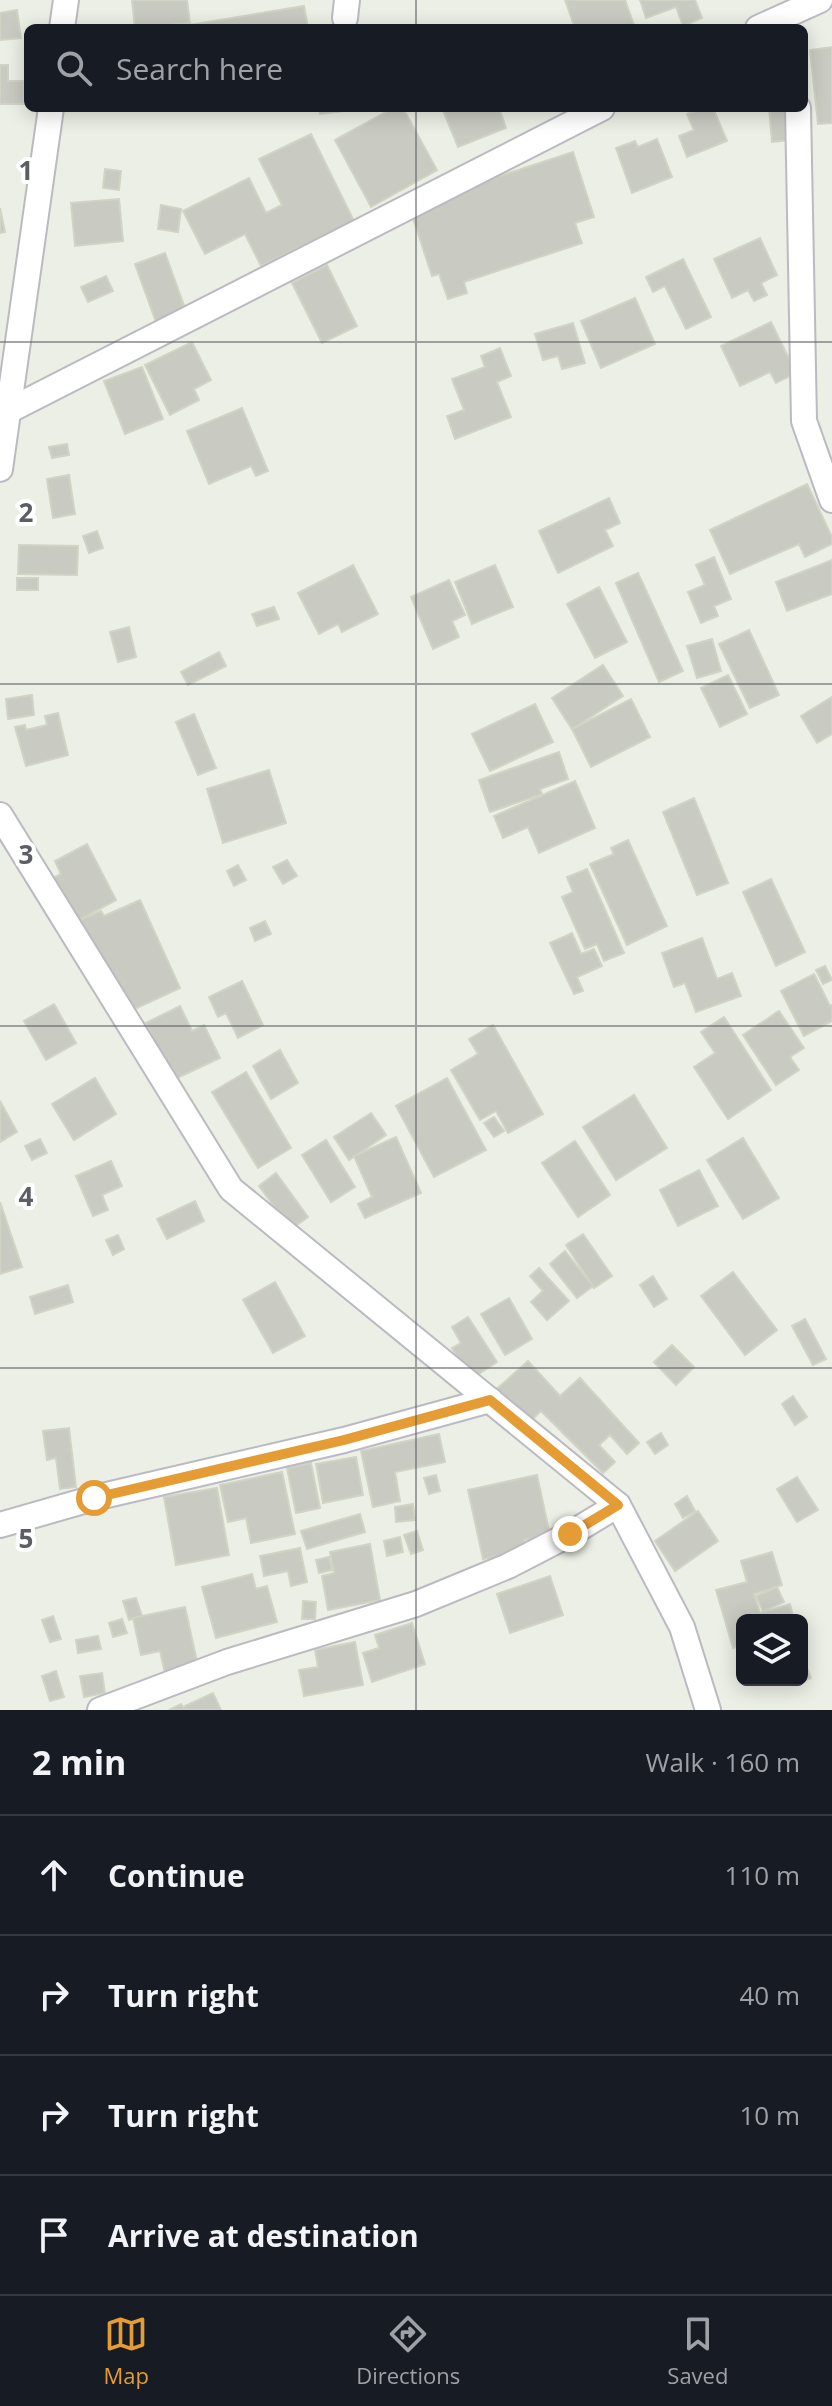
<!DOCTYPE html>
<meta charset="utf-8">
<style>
:root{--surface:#171b24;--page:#20242c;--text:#f1f3f6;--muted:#9ea1a6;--line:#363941;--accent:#e59c35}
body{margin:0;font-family:"Open Sans",sans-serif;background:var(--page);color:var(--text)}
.controls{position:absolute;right:24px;bottom:24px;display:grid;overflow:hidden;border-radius:12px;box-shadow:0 4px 20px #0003}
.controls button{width:72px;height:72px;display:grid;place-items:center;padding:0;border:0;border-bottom:2px solid var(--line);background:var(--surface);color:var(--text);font:40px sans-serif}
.stop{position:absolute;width:24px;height:24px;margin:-18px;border:6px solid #e59c35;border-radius:50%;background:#fff}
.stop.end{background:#e59c35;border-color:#fff;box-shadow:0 2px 8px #0008}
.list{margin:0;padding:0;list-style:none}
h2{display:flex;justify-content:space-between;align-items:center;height:104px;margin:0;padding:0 32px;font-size:34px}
h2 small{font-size:26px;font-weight:400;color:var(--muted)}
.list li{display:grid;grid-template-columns:52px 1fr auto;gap:24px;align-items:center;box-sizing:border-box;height:120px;padding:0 32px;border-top:2px solid var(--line)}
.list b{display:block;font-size:30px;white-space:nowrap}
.list em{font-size:26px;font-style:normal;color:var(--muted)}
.icon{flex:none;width:44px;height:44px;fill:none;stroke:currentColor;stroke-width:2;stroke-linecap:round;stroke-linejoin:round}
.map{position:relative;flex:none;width:832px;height:1710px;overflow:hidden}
.search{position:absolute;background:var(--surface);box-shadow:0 4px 20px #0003;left:24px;right:24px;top:24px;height:88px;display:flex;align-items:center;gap:20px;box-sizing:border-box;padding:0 28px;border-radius:12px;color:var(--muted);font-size:30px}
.sheet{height:584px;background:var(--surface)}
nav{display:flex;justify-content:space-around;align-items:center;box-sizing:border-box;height:112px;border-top:2px solid var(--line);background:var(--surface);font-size:22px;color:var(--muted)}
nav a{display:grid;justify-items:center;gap:4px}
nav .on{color:var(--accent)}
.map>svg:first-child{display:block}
.building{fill:#c9cac1;stroke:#d0d4c4;stroke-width:2}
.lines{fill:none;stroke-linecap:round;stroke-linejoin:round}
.minor-casing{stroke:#bbbac1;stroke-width:28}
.minor{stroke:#fff;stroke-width:24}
.route{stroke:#e59c35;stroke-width:10}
.grid{fill:none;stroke:#5d5d65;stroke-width:2;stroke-opacity:0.55}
.grid-label{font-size:26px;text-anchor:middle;font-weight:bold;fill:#5d5d65;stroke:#fff;stroke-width:8;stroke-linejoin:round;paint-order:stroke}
</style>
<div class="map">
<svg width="832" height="1710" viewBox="0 0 832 1710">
<rect width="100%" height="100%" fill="#ecefe5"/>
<g class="building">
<polygon points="132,0 187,0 190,23 135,28"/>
<polygon points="565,0 625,0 635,28 575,28"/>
<polygon points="640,0 695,0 702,18 683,26 676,7 646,18"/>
<polygon points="304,6 308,28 190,28 189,25"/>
<polygon points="17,10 21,38 0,40 0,13"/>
<polygon points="832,47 832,123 818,124 810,50"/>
<polygon points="0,65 8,65 8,81 24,81 24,104 0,104"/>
<polygon points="319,108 370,108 320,114"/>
<polygon points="403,108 437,170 371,207 335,140 388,111 388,108"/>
<polygon points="442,108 499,108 506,128 458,147"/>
<polygon points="701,108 713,108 727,141 687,157 679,136 694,130 687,114"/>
<polygon points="769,108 787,108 791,140 772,142"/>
<polygon points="311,134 354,221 261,266 245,234 205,254 183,211 249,178 266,213 282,205 259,159"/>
<polygon points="657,139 672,177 632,193 616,148 635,141 638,147"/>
<polygon points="573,152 594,217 575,223 582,243 464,282 467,293 448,299 439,274 432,276 409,206"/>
<polygon points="105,169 121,171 119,190 103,188"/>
<polygon points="119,199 123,241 75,246 71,203"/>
<polygon points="161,205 181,209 178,232 158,229"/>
<polygon points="0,208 5,232 0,233"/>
<polygon points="760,238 777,275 761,283 767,295 754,301 748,290 732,298 714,259"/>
<polygon points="165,253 186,311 156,322 135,264"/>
<polygon points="683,259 711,317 686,329 665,286 653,292 646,277"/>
<polygon points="327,265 357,326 322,343 292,283"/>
<polygon points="106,276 113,291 88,302 81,287"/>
<polygon points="635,298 655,344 601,368 581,321"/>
<polygon points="771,322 796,373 776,383 770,372 740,386 721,346"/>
<polygon points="573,323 585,363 562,369 558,356 543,360 535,334"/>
<polygon points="192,342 211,380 194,389 199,400 170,415 145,365"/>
<polygon points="500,348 511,376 497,382 511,417 455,439 447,416 464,410 452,379 485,367 481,356"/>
<polygon points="142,367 163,419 125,434 104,381"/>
<polygon points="242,408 268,471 256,476 251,466 209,484 187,431"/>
<polygon points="67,444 69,455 52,458 49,447"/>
<polygon points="69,475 75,514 53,518 47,479"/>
<polygon points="807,484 832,537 832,544 805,557 799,544 730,574 710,530"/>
<polygon points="609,498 620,523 605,530 613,546 558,573 539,531"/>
<polygon points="97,531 103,548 89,553 83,536"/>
<polygon points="19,545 78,546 77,575 18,574"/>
<polygon points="714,557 731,599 714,606 718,616 701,623 688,592 705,585 696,565"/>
<polygon points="832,560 832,594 787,611 776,582"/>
<polygon points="353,565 378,614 342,632 338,624 319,634 298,593"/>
<polygon points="495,565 513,607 472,624 455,582"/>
<polygon points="638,573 683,671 659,682 616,583"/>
<rect x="17" y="578" width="21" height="12"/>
<polygon points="449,580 465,615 452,621 459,637 433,649 411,597"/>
<polygon points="599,587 627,642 595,658 567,604"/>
<polygon points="274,607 279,619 257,626 252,614"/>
<polygon points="129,627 136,657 118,662 110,632"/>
<polygon points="749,630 779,695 750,708 719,644"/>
<polygon points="712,639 721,671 697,678 687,646"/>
<polygon points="219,652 226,666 188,685 181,672"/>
<polygon points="603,665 623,696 572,729 552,698"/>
<polygon points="728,675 747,714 720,727 701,688"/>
<polygon points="32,695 34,715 8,719 6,699"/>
<polygon points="832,697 832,734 817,743 801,716"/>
<polygon points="631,699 650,737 591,767 572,729"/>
<polygon points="535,704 553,742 490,771 472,734"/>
<polygon points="58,713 68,755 26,766 15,727 25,725 26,730 47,725 45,716"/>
<polygon points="194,714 216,768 198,775 176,722"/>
<polygon points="559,752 568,779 540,789 542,794 490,812 479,780"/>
<polygon points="269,770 286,823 223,843 207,789"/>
<polygon points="575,781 595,828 539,853 528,827 503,838 494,816"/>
<polygon points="694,798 728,883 697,895 663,812"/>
<polygon points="628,840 667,926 627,945 590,864 614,854 611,848"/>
<polygon points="87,844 116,900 70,925 47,881 61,874 55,861"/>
<polygon points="287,860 297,876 283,884 273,867"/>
<polygon points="238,865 246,880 234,886 227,871"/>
<polygon points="587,869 624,953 604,961 597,944 585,949 562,897 573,892 567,877"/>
<polygon points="771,879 805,952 776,966 743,892"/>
<polygon points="140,900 180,988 124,1014 80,920 101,911 104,916"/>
<polygon points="265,921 271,934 255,941 250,928"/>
<polygon points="572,933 581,954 594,949 602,966 577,977 583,991 574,994 550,943"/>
<polygon points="702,938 717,979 732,973 741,996 696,1012 685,983 674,987 662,953"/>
<polygon points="825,966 832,980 823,984 816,970"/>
<polygon points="814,974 830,1006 832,1005 832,1021 804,1036 781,991"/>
<polygon points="242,981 263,1025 238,1038 226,1013 218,1017 209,997"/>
<polygon points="54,1004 76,1043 46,1060 24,1021"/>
<polygon points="180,1006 192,1031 204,1025 220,1058 173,1080 146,1023"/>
<polygon points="779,1011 804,1048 790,1057 799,1070 776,1085 743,1035"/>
<polygon points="724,1017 771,1090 728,1119 694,1067 715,1053 701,1032"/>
<polygon points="493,1025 543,1114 508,1133 496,1111 480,1120 451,1070 478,1054 469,1039"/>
<polygon points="280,1050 298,1083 271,1099 253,1066"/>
<polygon points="246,1072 291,1148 258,1168 212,1092"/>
<polygon points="95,1078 116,1114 74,1140 52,1104"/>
<polygon points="447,1078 486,1150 434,1177 396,1106"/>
<polygon points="634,1095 667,1148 616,1180 583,1127"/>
<polygon points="0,1101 17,1132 0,1142"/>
<polygon points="371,1113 386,1135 349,1160 334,1137"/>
<polygon points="494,1117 504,1131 494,1137 484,1123"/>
<polygon points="396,1137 421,1193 365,1218 358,1204 372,1197 354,1156"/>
<polygon points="743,1138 779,1198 743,1219 707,1160"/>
<polygon points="40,1139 47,1153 32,1160 25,1146"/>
<polygon points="326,1140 355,1187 331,1202 302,1155"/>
<polygon points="575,1141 610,1195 578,1217 542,1163"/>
<polygon points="111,1161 122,1186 102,1195 108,1210 93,1216 76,1176"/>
<polygon points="699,1170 718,1206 678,1226 660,1190"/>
<polygon points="276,1173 308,1217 291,1229 259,1186"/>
<polygon points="195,1201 204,1221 167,1239 157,1219"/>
<polygon points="0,1202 22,1267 0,1274"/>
<polygon points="583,1234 612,1276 594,1288 566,1245"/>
<polygon points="118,1235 124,1249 113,1255 106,1240"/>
<polygon points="565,1251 593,1286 577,1298 550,1264"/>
<polygon points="539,1268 569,1301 547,1320 531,1302 543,1291 530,1276"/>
<polygon points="733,1272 777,1330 745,1355 701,1296"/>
<polygon points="653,1276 667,1299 654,1307 640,1285"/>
<polygon points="275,1282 305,1336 273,1353 243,1300"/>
<polygon points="68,1285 73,1302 35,1314 30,1297"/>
<polygon points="509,1298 532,1339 505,1355 481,1314"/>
<polygon points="468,1317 497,1362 471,1379 452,1348 461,1343 452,1327"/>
<polygon points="805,1319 826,1359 813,1365 792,1326"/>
<polygon points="672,1345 694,1367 676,1385 654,1362"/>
<polygon points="528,1361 560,1396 580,1378 639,1443 627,1454 610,1435 599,1445 615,1462 603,1473 541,1411 521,1430 490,1395"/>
<polygon points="793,1396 807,1417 795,1425 782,1404"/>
<polygon points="69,1428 76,1487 60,1489 56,1458 47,1460 43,1431"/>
<polygon points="661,1433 668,1445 655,1454 647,1442"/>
<polygon points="439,1434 445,1462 395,1472 400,1501 373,1507 361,1451"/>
<polygon points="356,1457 363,1495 323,1503 316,1464"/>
<polygon points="311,1463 320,1508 296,1513 287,1468"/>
<polygon points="282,1472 295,1534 251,1543 246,1518 228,1522 220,1485"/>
<polygon points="436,1475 440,1491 429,1494 424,1478"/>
<polygon points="537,1475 550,1535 524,1540 525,1550 483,1559 468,1490"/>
<polygon points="797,1477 818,1510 797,1522 777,1489"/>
<polygon points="217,1488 229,1555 176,1565 164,1497"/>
<polygon points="687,1496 695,1511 683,1518 675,1504"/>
<polygon points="413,1504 415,1520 396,1522 395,1507"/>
<polygon points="698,1511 718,1541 675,1571 655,1541"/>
<polygon points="360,1514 365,1532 307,1549 301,1531"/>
<polygon points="417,1531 423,1550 411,1554 404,1535"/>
<polygon points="400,1537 403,1552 387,1556 384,1541"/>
<polygon points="370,1544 380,1600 328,1610 322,1576 334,1573 330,1552"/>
<polygon points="300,1548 307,1582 291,1586 288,1571 264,1576 260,1556"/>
<polygon points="772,1552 782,1585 754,1594 760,1613 790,1604 794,1620 742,1620 742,1645 733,1648 716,1590 747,1582 741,1561"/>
<polygon points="329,1557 332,1570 319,1573 316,1560"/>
<polygon points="252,1574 256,1589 267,1586 277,1622 216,1638 202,1587"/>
<polygon points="550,1576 563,1615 510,1633 497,1594"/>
<polygon points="777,1587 784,1602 763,1611 756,1596"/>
<polygon points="136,1598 142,1616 129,1620 123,1601"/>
<polygon points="303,1601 316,1602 315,1619 302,1619"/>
<polygon points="185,1607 198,1666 165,1673 160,1651 141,1655 133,1618"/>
<polygon points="53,1616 61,1639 50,1642 42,1620"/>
<polygon points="122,1619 127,1633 113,1637 109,1623"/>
<polygon points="412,1623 425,1664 372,1682 363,1653 379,1648 375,1635"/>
<polygon points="98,1636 101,1649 78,1653 76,1640"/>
<polygon points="355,1642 363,1685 304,1696 299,1670 318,1667 315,1650"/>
<polygon points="802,1655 811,1678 797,1684 796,1680 802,1680"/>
<polygon points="56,1671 64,1697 50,1701 42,1676"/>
<polygon points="102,1673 105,1693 84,1697 80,1676"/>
<polygon points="213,1693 221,1710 169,1710 181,1704 183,1707"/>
</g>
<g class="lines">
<defs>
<g id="minor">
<polyline points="345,18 347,0"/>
<polyline points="62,28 66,0"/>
<polyline points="758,28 820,0"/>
<polyline points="798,108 804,421 832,500"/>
<polyline points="8,411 602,108"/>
<polyline points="0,469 51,108"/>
<polyline points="0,815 231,1189 618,1505 682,1627 708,1710"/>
<polyline points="0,1525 94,1498 344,1440 490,1400"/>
<polyline points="100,1710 227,1662 416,1604 508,1566 570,1534 618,1505"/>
</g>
</defs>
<use href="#minor" class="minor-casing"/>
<use href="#minor" class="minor"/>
</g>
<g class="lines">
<polyline class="route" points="94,1498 344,1440 490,1400 618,1505 570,1534"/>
</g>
<path class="grid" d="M416,0v28M416,108v1602M0,342h832M0,684h832M0,1026h832M0,1368h832"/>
<g class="grid-label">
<text x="26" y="180">1</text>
<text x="26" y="522">2</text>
<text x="26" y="864">3</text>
<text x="26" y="1206">4</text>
<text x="26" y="1548">5</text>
</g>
</svg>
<div class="controls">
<button><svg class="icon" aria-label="layers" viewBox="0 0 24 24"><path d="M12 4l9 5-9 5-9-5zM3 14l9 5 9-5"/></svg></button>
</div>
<div class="stop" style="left:94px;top:1498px"></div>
<div class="stop end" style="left:570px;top:1534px"></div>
<div class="search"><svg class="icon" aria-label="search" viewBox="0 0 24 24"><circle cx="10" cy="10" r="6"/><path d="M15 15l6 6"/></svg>Search here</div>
</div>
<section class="sheet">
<h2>2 min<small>Walk · 160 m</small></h2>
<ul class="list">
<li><svg class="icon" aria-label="ahead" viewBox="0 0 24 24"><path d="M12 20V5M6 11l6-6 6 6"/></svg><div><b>Continue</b></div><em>110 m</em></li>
<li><svg class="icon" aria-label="right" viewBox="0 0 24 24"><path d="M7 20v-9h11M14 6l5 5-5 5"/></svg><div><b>Turn right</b></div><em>40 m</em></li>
<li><svg class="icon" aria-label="right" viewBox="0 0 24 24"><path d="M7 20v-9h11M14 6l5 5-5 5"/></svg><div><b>Turn right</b></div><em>10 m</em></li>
<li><svg class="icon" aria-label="arrive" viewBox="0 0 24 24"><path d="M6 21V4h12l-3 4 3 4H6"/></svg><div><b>Arrive at destination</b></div></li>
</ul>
</section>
<nav>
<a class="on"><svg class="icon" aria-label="map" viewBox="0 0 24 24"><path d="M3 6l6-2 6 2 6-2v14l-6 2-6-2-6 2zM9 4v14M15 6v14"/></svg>Map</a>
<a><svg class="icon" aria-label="directions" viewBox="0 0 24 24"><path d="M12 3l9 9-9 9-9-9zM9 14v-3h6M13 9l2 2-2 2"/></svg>Directions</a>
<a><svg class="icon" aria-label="saved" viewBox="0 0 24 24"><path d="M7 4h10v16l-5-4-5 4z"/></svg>Saved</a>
</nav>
